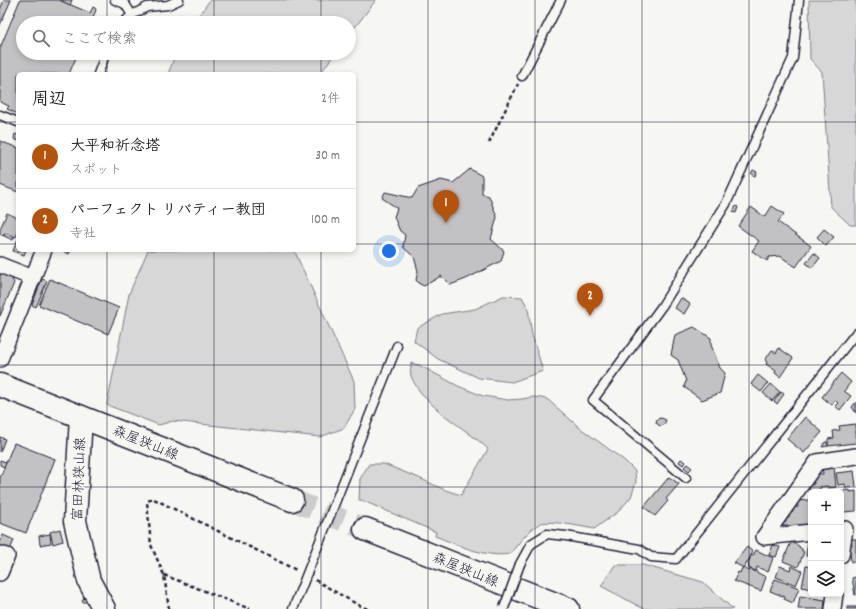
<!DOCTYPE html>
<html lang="ja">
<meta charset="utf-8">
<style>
:root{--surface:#fff;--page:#f2f2f2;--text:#202124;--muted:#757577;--line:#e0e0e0;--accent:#b45309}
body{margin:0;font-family:Dekko,"Klee One",sans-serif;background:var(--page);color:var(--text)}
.controls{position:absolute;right:12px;bottom:12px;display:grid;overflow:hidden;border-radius:6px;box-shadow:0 2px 6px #0003}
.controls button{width:36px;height:36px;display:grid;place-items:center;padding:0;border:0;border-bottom:1px solid var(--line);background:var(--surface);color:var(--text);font:20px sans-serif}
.you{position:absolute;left:389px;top:251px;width:14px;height:14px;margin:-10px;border:3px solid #fff;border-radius:50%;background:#1a73e8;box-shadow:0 0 0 6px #1a73e833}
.badge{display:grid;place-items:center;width:26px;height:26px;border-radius:50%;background:var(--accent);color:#fff;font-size:13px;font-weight:700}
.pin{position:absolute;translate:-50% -33px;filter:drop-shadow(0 1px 2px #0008)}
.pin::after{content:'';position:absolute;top:21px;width:14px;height:12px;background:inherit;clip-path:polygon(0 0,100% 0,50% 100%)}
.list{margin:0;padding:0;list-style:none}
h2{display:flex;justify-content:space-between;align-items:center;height:52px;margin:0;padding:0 16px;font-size:17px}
h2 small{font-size:13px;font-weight:400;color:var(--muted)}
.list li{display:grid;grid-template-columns:26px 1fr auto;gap:12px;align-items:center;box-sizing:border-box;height:64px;padding:0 16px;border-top:1px solid var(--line)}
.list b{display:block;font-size:15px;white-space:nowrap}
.list p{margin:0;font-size:13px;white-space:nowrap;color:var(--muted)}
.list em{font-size:13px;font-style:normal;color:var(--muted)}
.icon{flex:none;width:22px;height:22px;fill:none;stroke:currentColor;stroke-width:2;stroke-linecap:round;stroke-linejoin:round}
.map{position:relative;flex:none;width:856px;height:609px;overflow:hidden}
.search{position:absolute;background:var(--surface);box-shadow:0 2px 6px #0003;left:16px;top:16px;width:340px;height:44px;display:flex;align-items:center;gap:10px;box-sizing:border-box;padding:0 14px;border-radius:22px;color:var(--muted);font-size:15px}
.panel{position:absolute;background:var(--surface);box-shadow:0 2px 6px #0003;left:16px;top:72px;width:340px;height:180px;border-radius:6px}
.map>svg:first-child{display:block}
.green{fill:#d7d7d7;stroke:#7c7c89}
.building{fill:#c2c2c4;stroke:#22223b}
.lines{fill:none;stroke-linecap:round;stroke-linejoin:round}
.secondary-tunnel{stroke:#cccccd;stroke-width:22;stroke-dasharray:22 11;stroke-linecap:butt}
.service-casing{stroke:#22223b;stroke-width:11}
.minor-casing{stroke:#22223b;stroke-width:18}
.secondary-casing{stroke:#22223b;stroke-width:25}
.path{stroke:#22223b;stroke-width:2.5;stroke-dasharray:4 3;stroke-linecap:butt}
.service{stroke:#f6f6f2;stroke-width:8}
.minor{stroke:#f6f6f2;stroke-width:15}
.secondary{stroke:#f6f6f2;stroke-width:22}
.service-bridge-casing{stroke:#22223b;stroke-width:11;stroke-linecap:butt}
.service-bridge{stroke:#f6f6f2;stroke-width:8}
.grid{fill:none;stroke:#22223b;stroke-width:1;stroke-opacity:0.55}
.labels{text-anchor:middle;stroke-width:3.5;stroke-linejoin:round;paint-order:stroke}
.street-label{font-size:14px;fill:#22223b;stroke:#f6f6f2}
</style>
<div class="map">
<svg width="856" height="609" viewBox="0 0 856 609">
<rect width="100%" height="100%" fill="#f6f6f2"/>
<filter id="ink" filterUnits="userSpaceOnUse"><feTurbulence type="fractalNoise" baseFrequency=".025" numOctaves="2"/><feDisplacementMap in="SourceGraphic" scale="8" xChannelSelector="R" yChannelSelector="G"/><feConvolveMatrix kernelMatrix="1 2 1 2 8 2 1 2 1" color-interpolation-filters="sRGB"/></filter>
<g filter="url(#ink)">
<g class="green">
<polygon points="210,0 376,0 349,35 349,23 193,23"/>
<polygon points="809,0 856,0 856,225 850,225 831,207 822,72 810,59"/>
<polygon points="176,53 335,53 320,74 168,74"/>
<polygon points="148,250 294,250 354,381 355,409 344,428 320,437 173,421 159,425 107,405 129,294"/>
<polygon points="503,296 522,297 528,308 532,335 543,371 512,382 479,378 438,359 414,341 417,328 442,314 475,309"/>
<path d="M411,363l8,2 39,21 25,10 25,4 14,-1 12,-2 13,2 33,29 45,33 10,10 1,11 -5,15 -13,15 -24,17c-10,-2 -45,-9 -53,-6 -13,7 -22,20 -31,31 -25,4 -52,-9 -75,-18l1,-4 -75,-32h-2l1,-21 9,-15h15l35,14 26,12 16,5 27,-46c-23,-22 -65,-42 -77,-73 -1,-4 0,-9 0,-13z"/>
<polygon points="615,565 643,565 703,582 733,609 644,609 601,586"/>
</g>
<g class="building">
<polygon points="4,0 11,0 0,25 0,10"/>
<polygon points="20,0 59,0 90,13 93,7 95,8 96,10 91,23 23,23 23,53 78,53 69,74 18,74 18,114 7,109 9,106 0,102 0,48"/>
<polygon points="60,0 72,0 70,5"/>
<polygon points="15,134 18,135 18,141 14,139"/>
<polygon points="0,141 18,148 18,192 0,185"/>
<polygon points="470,169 482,176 482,194 489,196 497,217 491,239 504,251 501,261 466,279 450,285 441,276 424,286 418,283 416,280 418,271 414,257 403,247 405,235 400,231 394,217 397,208 382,198 385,192 412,198 418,188 441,180 453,183"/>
<polygon points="753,170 757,172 755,176 751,174"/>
<polygon points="736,206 738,207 736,213 733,212"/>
<polygon points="772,206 784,214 778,222 811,246 796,267 780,256 769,257 767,261 752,251 759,241 738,226 751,207 765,217"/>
<polygon points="7,213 18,218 18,232 16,237 5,233 3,236 0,234 0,229"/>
<polygon points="824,229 834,237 826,246 817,237"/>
<polygon points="5,233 14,237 13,240 4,236"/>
<polygon points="18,239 18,250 26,250 24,255 13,251"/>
<polygon points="61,250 71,250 69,254"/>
<polygon points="814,253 820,258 812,268 806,263"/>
<polygon points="0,273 11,277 14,283 0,316"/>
<polygon points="42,279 47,281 36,307 32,305"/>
<polygon points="50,279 119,308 108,334 39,305"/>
<polygon points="681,298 690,304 684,314 675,308"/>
<polygon points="694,327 711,338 711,345 720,368 725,373 720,393 702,400 684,387 686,381 678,360 671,355 675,335"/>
<polygon points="779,348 793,358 780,377 775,373 776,371 766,364 767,362 765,360 772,350 776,353"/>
<polygon points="841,373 851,382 844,391 851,396 840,410 835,406 838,403 835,400 832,405 822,397"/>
<polygon points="758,375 768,383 761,392 751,384"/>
<polygon points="771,384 780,392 772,401 763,393"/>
<polygon points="781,392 784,394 777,404 774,401"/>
<polygon points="856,402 856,413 852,407"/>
<polygon points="805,417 822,432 804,453 787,439"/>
<polygon points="661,418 666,420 664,425 660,426 656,423 657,419"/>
<polygon points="856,424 856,443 828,446 828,439 834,438 833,431 840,430 839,426"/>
<polygon points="0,437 5,439 0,452"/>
<polygon points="825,442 827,442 828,446 822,447"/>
<polygon points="14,443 55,459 26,533 0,523 0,478"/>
<polygon points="681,459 685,462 683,465 679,462"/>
<polygon points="0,460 6,462 4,467 0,465"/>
<polygon points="687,464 692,468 689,471 684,467"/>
<polygon points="834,467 836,487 828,488 828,486 820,487 820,491 810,492 809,485 814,484 813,479 816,478 816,474 823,474 822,468"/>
<polygon points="854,471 856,486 846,488 845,484 838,485 836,473"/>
<polygon points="669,477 679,484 666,499 668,501 655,516 644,507"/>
<polygon points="850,490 850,492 856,491 856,511 843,512 842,504 841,504 841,492 840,491"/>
<polygon points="810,500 811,524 794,526 783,531 782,523 786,522 785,518 789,518 789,513 793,512 792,508 798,507 797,501"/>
<polygon points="60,529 63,541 53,544 50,532"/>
<polygon points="50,534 51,543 40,545 39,536"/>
<polygon points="3,535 14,540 10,550 0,545 0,541"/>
<polygon points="851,539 856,539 856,562 851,562 849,545 852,545"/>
<polygon points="808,540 811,541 811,557 806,556"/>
<polygon points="791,542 799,546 799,547 802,549 802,551 804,552 798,567 783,561"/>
<polygon points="773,545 780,547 776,557 769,555"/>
<polygon points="747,547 753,552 744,568 734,563"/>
<polygon points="756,550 773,558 768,572 757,567 756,571 748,568 749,565 748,565 751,555 753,556"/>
<polygon points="780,566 790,570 791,566 802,571 796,585 776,577"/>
<polygon points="806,566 811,567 811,589 802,587"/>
<polygon points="742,568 750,571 750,569 766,577 761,591 734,581 738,572 740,573"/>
<polygon points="856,577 856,595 855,595 852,578"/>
<polygon points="775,579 799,588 793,603 784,599 785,597 770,591"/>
<polygon points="84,596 85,596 87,602 82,602"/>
<polygon points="800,596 825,600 824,609 798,609"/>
<rect x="847" y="607" width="9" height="2"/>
</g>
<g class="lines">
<polyline class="secondary-tunnel" points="292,500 365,529"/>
<defs>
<g id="service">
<polyline points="115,0 125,4 132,15"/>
<polyline points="123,23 132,15 147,7 168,5 179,0"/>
<polyline points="98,74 106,53"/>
<polyline points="522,76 561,0"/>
<polyline points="0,115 18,122"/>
<polyline points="686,478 593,400 662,306 726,204 793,58 799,0"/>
<polyline points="520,564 531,544 547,534 566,536 639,549 651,557 676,559 856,333"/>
<polyline points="293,609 397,346"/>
</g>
<g id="minor">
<polyline points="0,265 33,278"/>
<polyline points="0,359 44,250"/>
<polyline points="811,532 764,537 817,462 856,456"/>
<polyline points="0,554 7,556 0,573"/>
<polyline points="841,555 845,529"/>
<polyline points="833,609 835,594"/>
</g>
<g id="secondary">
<polyline points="0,385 292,500"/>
<polyline points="81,417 75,521 89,581 104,609"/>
<polyline points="365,529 568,609"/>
</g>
</defs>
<use href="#service" class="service-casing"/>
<use href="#minor" class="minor-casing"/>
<use href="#secondary" class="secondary-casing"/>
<g class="path">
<polyline points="489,143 518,84"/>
<polyline points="164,575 250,609"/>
<polyline points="315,580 360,606 368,609"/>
<polyline points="169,609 164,575 151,545 147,502 152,498 298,571"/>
</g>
<use href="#service" class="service"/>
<use href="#minor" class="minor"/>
<use href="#secondary" class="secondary"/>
<defs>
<polyline id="service-bridge" points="504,608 520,564"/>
</defs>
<use href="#service-bridge" class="service-bridge-casing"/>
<use href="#service-bridge" class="service-bridge"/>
</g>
</g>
<path class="grid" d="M107,0v23M214,0v23M321,0v23M428,0v609M535,0v609M642,0v609M749,0v609M107,53v21M214,53v21M321,53v21M0,122h18M354,122h502M0,244h18M354,244h502M107,250v359M214,250v359M321,250v359M0,365h856M0,487h856"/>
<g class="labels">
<g class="street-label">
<text transform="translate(146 442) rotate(22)" y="5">森屋狭山線</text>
<text transform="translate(78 479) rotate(-88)" y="5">富田林狭山線</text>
<text transform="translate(466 569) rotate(22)" y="5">森屋狭山線</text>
</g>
</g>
</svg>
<div class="controls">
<button>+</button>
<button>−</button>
<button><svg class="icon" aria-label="layers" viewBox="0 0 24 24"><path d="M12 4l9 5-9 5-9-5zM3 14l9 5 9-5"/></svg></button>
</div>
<div class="you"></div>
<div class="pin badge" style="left:446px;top:223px">1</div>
<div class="pin badge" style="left:590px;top:316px">2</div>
<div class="search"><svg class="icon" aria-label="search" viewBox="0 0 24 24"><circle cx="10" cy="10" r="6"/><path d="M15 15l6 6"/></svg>ここで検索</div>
<section class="panel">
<h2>周辺<small>2件</small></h2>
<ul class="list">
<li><span class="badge">1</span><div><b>大平和祈念塔</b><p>スポット</p></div><em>30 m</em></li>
<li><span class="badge">2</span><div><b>パーフェクト リバティー教団</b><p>寺社</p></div><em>100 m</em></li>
</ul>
</section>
</div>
